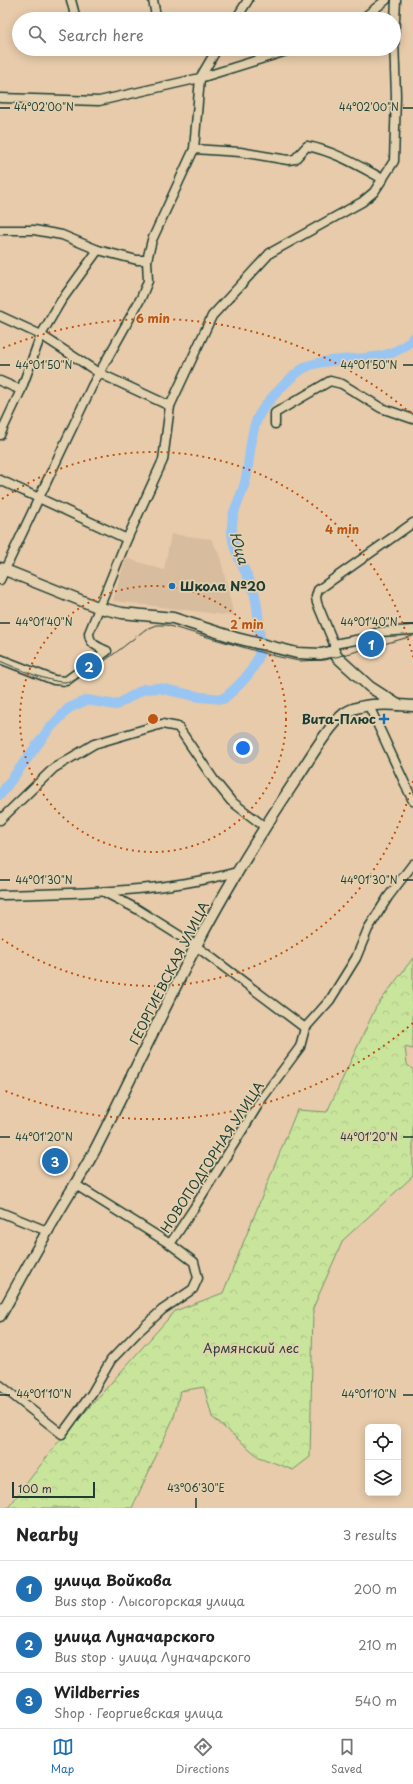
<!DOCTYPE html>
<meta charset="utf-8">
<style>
:root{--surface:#fff;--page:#f6f6f6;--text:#222;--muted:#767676;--line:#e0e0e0;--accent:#1f6fb2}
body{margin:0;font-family:"Playpen Sans",sans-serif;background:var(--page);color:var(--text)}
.controls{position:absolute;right:12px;bottom:12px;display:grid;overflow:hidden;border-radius:6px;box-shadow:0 2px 10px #0003}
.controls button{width:36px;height:36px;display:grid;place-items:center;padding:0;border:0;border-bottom:1px solid var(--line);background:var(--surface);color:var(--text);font:20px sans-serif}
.scale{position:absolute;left:12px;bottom:10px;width:83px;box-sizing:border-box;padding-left:4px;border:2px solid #1f3d34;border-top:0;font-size:11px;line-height:14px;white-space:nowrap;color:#1f3d34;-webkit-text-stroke:3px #e4d1af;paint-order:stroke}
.you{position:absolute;left:243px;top:748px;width:14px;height:14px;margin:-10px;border:3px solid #fff;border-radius:50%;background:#1a73e8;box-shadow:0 0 0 6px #1a73e833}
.badge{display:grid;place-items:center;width:26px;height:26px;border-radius:50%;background:var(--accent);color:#fff;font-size:13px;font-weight:700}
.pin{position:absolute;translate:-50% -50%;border:2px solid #fff;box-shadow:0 1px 4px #0006}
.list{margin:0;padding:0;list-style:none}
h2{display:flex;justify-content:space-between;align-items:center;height:52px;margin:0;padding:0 16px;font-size:17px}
h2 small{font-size:13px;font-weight:400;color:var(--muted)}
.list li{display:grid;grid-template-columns:26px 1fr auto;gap:12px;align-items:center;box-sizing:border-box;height:56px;padding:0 16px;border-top:1px solid var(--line)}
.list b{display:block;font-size:15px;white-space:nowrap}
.list p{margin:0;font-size:13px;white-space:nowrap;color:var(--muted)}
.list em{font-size:13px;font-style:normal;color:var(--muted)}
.icon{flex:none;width:22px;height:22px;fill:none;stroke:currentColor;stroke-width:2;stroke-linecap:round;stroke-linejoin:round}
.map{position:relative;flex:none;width:413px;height:1508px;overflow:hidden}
.search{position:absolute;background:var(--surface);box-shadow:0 2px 10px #0003;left:12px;right:12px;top:12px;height:44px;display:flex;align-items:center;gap:10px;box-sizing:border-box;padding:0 14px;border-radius:22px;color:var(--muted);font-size:15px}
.sheet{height:220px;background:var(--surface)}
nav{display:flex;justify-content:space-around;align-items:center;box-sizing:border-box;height:56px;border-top:1px solid var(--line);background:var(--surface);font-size:11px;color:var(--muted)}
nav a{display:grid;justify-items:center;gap:2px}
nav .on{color:var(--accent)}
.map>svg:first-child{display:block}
.built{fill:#d8bc9e}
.forest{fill:url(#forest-crowns);stroke:#749168}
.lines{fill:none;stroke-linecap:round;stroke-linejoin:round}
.river{stroke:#99c5f3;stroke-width:10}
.minor-casing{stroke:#1f3d34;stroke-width:11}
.major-casing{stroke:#1f3d34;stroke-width:13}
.minor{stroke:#e4d1af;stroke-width:8}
.major{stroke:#e4d1af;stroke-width:10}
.tram{stroke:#1f3d34;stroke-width:1}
.ticks{fill:none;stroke:#1f3d34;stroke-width:1.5}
.ring{fill:none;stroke:#c05314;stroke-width:2;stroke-dasharray:2 4}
.poi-dot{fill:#1f6fb2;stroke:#e4d1af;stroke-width:1.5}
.labels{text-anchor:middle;stroke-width:3.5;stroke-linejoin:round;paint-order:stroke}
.poi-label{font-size:13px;font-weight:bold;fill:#1f3d34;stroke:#e4d1af;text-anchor:start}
.street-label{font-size:13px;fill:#1f3d34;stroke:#e4d1af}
.park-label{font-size:13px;fill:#284539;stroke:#e4d1af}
.water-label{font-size:14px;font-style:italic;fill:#25443e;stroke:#e4d1af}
.ticks-label{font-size:10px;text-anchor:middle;fill:#1f3d34;stroke:#e4d1af;stroke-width:3.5;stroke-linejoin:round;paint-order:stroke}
.centre{fill:#c05314;stroke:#e4d1af;stroke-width:2}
.ring-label{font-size:12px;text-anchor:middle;font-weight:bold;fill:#c05314;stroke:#e4d1af;stroke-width:3.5;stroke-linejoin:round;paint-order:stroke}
</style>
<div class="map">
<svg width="413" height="1508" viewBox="0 0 413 1508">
<defs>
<pattern id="forest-crowns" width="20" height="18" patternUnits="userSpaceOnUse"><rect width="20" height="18" fill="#c9e59c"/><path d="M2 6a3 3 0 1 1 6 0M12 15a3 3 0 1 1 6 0" fill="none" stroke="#acc587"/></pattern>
</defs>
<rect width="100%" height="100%" fill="#e7cbaa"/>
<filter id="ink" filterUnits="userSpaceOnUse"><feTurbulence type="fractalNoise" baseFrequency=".025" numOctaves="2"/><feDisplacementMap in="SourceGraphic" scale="8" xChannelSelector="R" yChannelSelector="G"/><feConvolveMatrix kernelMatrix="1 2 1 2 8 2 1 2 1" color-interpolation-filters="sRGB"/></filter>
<g filter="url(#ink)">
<polygon class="built" points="171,534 211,539 220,556 234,616 113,601 126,558 164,570"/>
<polygon class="forest" points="413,958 413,1049 405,1047 407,1064 413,1070 413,1176 343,1240 313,1308 310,1457 293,1470 259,1457 212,1417 204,1387 180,1391 174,1417 132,1508 4,1508 8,1508 55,1446 175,1311 223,1293 297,1110 327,1112 376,1007"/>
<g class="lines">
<path class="river" d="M0,795l49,-66 20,-21 18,-8 29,5 28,-16 15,-1 41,9 23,2c14,-11 28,-24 35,-41 4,-13 0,-56 -5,-69 -7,-19 -20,-36 -21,-57 -1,-21 6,-27 12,-46 7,-22 4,-49 15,-71 7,-13 35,-43 49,-49 33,-13 80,2 105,-28"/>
<defs>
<g id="minor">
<polyline points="71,0 76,19"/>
<polyline points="153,0 156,16"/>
<polyline points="236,19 248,0"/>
<polyline points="362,19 386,0"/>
<polyline points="0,98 99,101 200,78 293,49"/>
<path d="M194,149l46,3 48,8 7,-1 12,-13c27,5 52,20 76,33"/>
<polyline points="0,230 34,230 62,235 98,250 137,260 147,260"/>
<polyline points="0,316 41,335 99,373 170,406"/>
<polyline points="0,381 21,390"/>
<polyline points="275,424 275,413 330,381 342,384 381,408 413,419"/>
<polyline points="0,435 21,390 41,335 61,301 98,250"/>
<polyline points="0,480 127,539"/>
<polyline points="0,580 92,386 141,298 148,281 147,260 152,240 194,149 200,78 217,49"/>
<polyline points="334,644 361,639 379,632 413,630"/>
<polyline points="334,651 334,644 317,603 316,597 318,590 413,523"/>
<path d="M0,659l54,21 12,1 41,-30c-9,-4 -18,-7 -18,-18l38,-94 36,-79 7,-54 42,-90 58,-63 92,-51 12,-10 20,-31 2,-65 -2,-56 2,-40"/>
<polyline points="369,706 413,801"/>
<polyline points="0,820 54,768 94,744 162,724 178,727 214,780 231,801 265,827"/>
<polyline points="106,893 137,909 196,946 305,1028"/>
<path d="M0,895c80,-2 159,-2 237,-23"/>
<polyline points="76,1185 170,1244"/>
<polyline points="0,1212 47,1231"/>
<polyline points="0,1385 62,1434 92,1393 111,1360 138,1332 162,1310 193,1289 198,1278 194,1262 170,1244 194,1208 263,1097 300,1047 305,1028 330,1000 356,958 368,929 388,897 413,864"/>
</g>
<g id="major">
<polyline points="0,568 100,608 122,613 173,618 236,638 297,653 321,654 334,651 337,657 370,687 398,705"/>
<path d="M0,1316c16,-28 31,-57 47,-84 16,-29 35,-57 50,-86 34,-67 65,-134 99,-200 29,-56 62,-109 97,-162 13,-19 35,-58 52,-71 16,-11 49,-9 68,-7"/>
</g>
</defs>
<use href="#minor" class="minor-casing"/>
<use href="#major" class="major-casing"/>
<use href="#minor" class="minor"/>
<use href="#major" class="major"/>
<path class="tram" d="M0,661c16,7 48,21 64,21 18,0 66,-41 82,-53l10,-4h10l104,30 29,6 26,-1 88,-24"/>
</g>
</g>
<path class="ticks" d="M0,108h10M403,108h10M0,365h10M403,365h10M0,623h10M403,623h10M0,880h10M403,880h10M0,1137h10M403,1137h10M0,1395h10M403,1395h10M196,1498v10"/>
<g class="ring">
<circle cx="153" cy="719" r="133"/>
<path d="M413 781A267 267 0 0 1 2 939M2 499A267 267 0 0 1 413 657"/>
<path d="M413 1023A400 400 0 0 1 3 1090M3 348A400 400 0 0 1 413 415"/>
</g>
<g class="poi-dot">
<circle cx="172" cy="586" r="4"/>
<path d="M382 713h4v4h4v4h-4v4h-4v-4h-4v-4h4z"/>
</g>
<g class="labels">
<g class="poi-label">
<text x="180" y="591">Школа №20</text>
<text x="376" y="724" text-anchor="end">Вита-Плюс</text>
</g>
<g class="street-label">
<text transform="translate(169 973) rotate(-63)" y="5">ГЕОРГИЕВСКАЯ УЛИЦА</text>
<text transform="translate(212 1157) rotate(-57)" y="5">НОВОПОДГОРНАЯ УЛИЦА</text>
</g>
<g class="park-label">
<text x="251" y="1353">Армянский лес</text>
</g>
<g class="water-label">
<text transform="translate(239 548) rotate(74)" y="5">Юца</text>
</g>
</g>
<g class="ticks-label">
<text x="44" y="111">44°02'00"N</text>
<text x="369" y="111">44°02'00"N</text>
<text x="44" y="369">44°01'50"N</text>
<text x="369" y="369">44°01'50"N</text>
<text x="44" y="626">44°01'40"N</text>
<text x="369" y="626">44°01'40"N</text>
<text x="44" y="884">44°01'30"N</text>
<text x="369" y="884">44°01'30"N</text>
<text x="44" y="1141">44°01'20"N</text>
<text x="369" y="1141">44°01'20"N</text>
<text x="44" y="1398">44°01'10"N</text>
<text x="369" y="1398">44°01'10"N</text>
<text x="196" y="1492">43°06'30"E</text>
</g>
<circle cx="153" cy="719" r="6" class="centre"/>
<g class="ring-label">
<text x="153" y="323">6 min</text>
<text x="342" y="534">4 min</text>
<text x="247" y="629">2 min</text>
</g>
</svg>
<div class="controls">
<button><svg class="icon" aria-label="locate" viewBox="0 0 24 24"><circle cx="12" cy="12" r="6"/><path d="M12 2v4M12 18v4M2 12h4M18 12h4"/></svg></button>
<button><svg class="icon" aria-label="layers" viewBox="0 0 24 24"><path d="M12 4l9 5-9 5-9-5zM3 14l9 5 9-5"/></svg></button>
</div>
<div class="scale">100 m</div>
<div class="you"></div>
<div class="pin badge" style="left:371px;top:644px">1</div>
<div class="pin badge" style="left:89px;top:666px">2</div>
<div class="pin badge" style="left:55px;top:1161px">3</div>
<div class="search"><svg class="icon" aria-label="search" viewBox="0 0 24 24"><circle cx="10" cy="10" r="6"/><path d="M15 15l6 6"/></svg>Search here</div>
</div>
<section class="sheet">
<h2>Nearby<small>3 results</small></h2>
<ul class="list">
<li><span class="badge">1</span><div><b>улица Войкова</b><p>Bus stop · Лысогорская улица</p></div><em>200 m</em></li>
<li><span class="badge">2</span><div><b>улица Луначарского</b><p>Bus stop · улица Луначарского</p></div><em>210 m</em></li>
<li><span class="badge">3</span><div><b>Wildberries</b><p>Shop · Георгиевская улица</p></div><em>540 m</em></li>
</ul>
</section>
<nav>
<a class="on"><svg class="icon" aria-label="map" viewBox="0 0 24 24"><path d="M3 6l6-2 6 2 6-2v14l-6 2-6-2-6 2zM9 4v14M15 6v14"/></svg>Map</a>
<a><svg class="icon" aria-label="directions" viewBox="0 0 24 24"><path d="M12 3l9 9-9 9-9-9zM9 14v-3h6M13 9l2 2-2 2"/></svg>Directions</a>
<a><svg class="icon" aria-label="saved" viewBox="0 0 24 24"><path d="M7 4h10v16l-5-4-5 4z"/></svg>Saved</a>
</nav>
